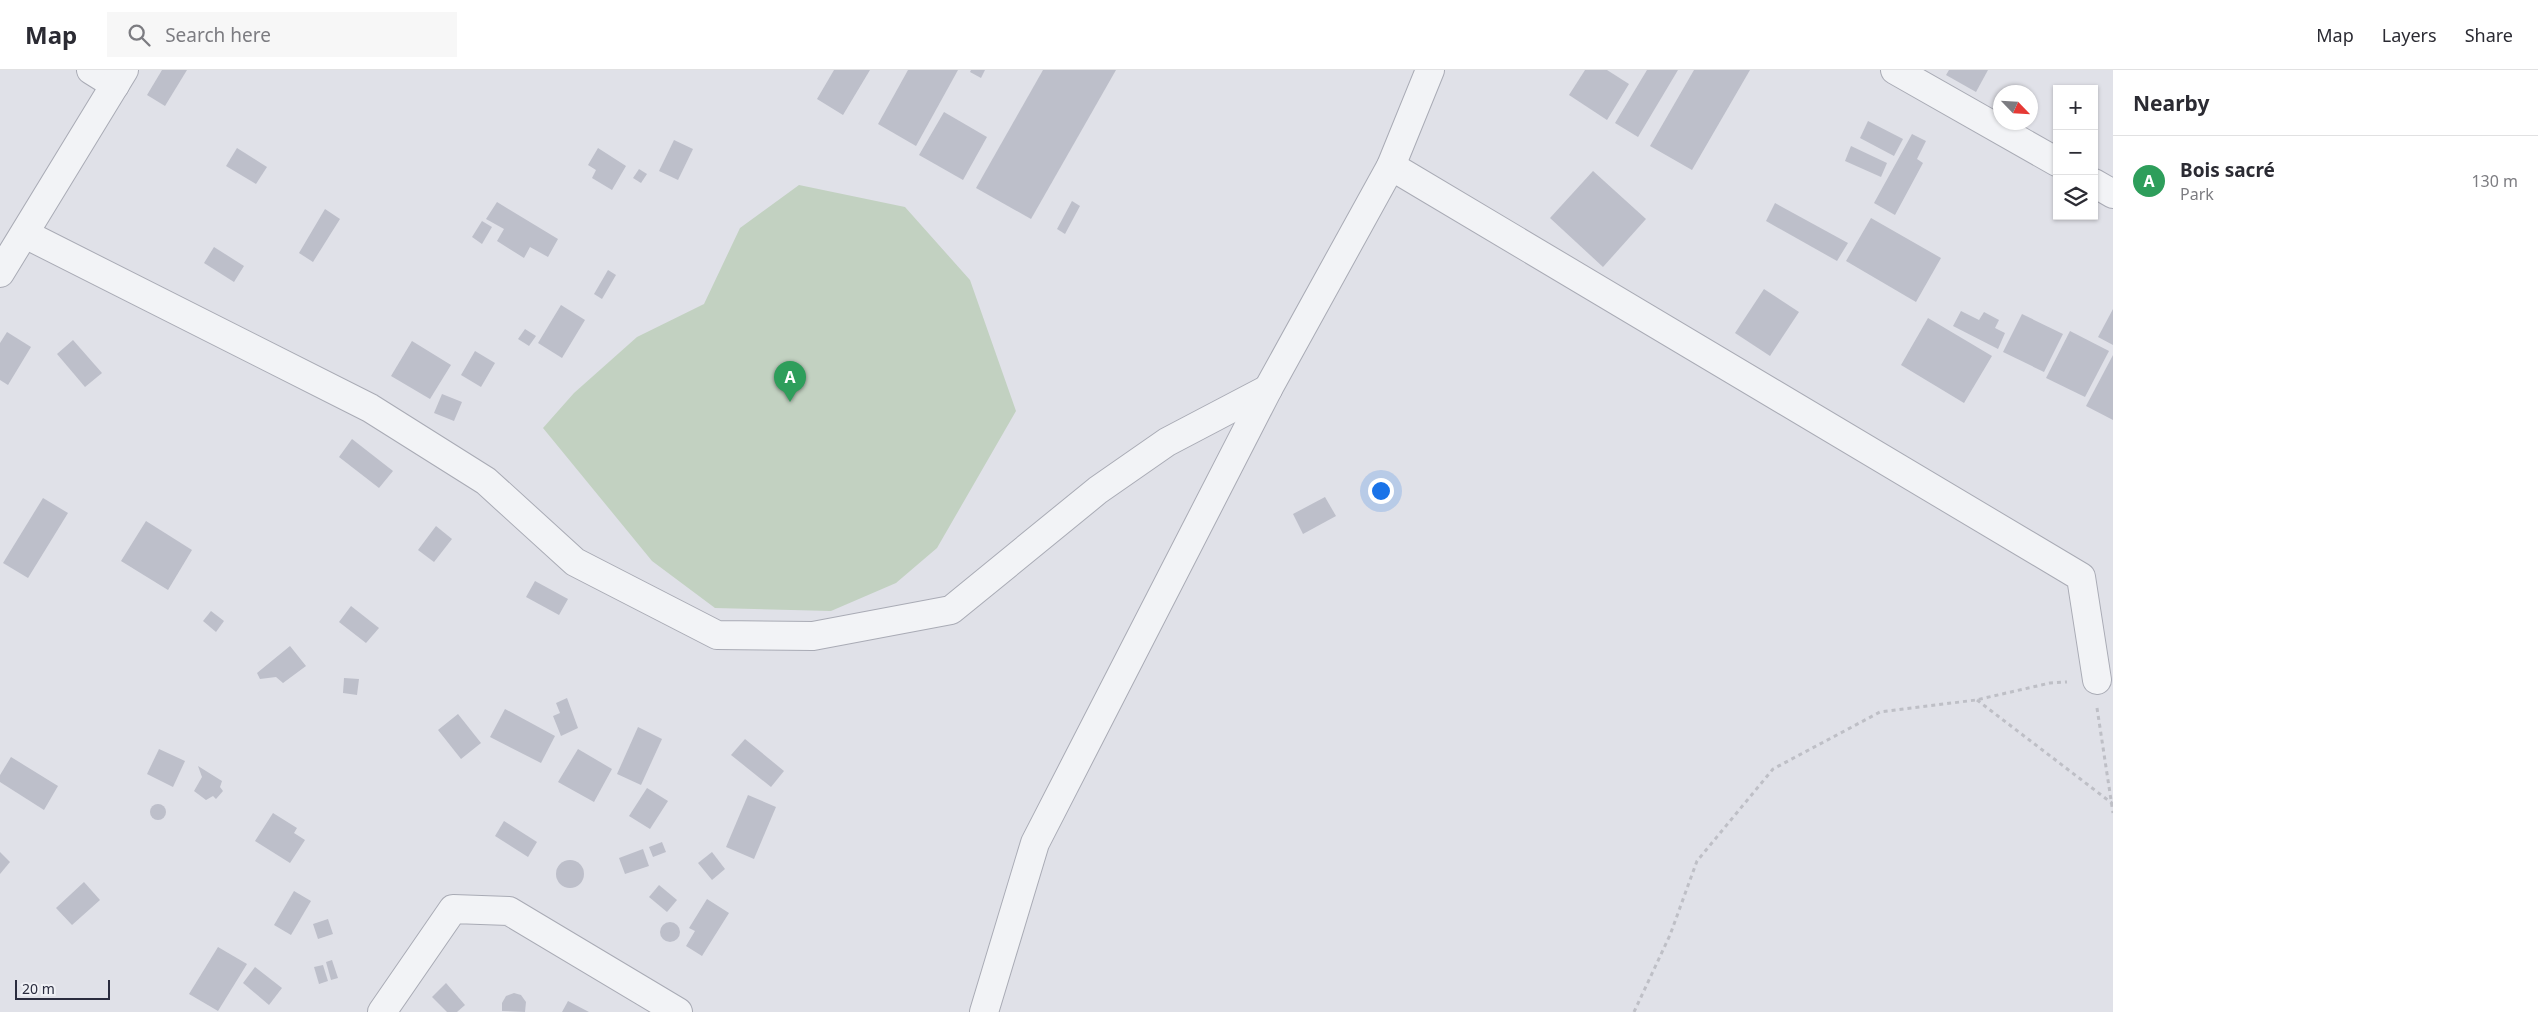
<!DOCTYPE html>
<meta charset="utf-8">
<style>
:root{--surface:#fff;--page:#f7f7f7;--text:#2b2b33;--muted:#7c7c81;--line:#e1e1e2;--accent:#111827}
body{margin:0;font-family:"Noto Sans",sans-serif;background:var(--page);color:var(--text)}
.controls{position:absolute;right:15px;top:15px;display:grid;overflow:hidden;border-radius:0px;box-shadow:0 1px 4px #0004}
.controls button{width:45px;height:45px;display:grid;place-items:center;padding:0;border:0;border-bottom:1px solid var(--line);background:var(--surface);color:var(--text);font:25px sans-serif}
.compass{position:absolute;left:1993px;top:15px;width:45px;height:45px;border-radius:50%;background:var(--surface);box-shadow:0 1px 4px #0004;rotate:115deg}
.scale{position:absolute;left:15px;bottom:12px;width:95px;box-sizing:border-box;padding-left:5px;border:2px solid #2a2c3e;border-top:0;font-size:14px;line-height:18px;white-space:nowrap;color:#2a2c3e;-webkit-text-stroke:4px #eff0f5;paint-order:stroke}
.you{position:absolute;left:1380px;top:420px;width:18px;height:18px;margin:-12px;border:4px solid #fff;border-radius:50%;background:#1a73e8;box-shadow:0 0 0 8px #1a73e833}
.badge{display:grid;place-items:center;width:32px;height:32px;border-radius:50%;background:var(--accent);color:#fff;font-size:16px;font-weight:700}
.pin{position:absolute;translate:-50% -41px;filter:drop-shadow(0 1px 2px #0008)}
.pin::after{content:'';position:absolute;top:26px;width:18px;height:15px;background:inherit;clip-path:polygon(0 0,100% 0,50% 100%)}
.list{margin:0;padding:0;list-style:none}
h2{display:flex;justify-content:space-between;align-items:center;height:65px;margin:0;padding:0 20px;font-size:21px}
h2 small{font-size:16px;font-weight:400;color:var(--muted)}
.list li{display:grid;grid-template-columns:32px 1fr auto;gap:15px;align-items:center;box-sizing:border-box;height:90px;padding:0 20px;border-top:1px solid var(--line)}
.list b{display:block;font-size:19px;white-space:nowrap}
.list p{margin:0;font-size:16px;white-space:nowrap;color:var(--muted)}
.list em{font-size:16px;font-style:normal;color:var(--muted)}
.icon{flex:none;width:28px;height:28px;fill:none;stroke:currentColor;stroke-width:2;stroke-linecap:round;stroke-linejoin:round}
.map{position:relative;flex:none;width:2113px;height:942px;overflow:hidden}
header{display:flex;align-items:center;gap:30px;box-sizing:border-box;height:70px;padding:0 25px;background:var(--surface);border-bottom:1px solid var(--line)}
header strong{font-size:24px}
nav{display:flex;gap:28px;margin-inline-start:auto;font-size:18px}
.search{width:350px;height:45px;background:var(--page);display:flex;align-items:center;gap:12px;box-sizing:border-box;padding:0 18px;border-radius:0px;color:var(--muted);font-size:19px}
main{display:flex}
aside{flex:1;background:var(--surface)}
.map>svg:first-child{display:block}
.green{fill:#c2d1c1}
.building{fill:#bdbfca}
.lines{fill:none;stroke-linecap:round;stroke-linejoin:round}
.minor-casing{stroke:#a9abb5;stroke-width:30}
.path{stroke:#bebfc6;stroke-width:3;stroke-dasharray:4 4;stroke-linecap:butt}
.minor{stroke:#f2f3f6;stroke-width:28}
</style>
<header>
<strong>Map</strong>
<div class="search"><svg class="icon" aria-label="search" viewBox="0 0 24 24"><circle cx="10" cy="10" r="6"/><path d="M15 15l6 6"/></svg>Search here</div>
<nav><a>Map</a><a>Layers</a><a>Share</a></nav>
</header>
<main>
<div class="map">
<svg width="2113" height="942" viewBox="0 0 2113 942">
<rect width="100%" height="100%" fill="#e0e1e8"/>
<polygon class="green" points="799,115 905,137 970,210 1016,341 937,478 896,513 831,541 715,538 652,491 543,358 574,323 637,267 704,234 740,158"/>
<g class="building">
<polygon points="162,0 187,0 165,36 147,25"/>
<polygon points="834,0 870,0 843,45 817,29"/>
<polygon points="908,0 958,0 916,76 878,54"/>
<polygon points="971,0 985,0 981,8 970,2"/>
<polygon points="1043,0 1116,0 1031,149 976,118"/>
<polygon points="1585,0 1607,0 1629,14 1607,50 1569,25"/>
<polygon points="1647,0 1678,0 1638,67 1615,53"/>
<polygon points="1694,0 1750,0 1692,100 1650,76"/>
<polygon points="1949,0 1988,0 1976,22 1946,5"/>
<polygon points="944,42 987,67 963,110 919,85"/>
<polygon points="1868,51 1903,69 1894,86 1860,68"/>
<polygon points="1912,64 1926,71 1917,89 1923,93 1895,145 1874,133"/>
<polygon points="674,70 693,79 678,110 659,101"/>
<polygon points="1851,76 1887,93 1881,107 1845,91"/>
<polygon points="237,78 267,97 256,114 226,96"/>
<polygon points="598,78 626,96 612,120 592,108 596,100 588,95"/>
<polygon points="639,99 647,104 641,113 633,108"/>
<polygon points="1593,101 1646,149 1603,197 1550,148"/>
<polygon points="1072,131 1080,136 1065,164 1057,159"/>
<polygon points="497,132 558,169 548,187 530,177 524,188 497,171 504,159 486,149"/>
<polygon points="1775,133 1848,173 1837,191 1766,151"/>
<polygon points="325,139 340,149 313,192 299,183"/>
<polygon points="1871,148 1941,188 1916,232 1846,191"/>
<polygon points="482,151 492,157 482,174 472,167"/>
<polygon points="214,177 244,196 234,212 204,193"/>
<polygon points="608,200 616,205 602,229 594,224"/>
<polygon points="1764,219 1799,242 1770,286 1735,263"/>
<polygon points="561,235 585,250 562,288 538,273"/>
<polygon points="2113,239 2113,275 2098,267"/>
<polygon points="1961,241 1979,250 1984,242 1999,250 1995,258 2005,263 1998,279 1953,256"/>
<polygon points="2022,244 2063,264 2044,302 2003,282"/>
<polygon points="1928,248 1992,286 1964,333 1901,295"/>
<polygon points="525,259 536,266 529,276 518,269"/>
<polygon points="2070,261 2109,281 2085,327 2046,308"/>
<polygon points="7,262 31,277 8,315 0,310 0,273"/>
<polygon points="73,270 102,303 85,317 57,284"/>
<polygon points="412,271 451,295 430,329 391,306"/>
<polygon points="475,281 495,293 481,317 461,305"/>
<polygon points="2113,285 2113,350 2086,336"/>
<polygon points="442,324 462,332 454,351 434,343"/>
<polygon points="352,369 393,401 379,418 339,387"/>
<polygon points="1325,427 1336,446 1303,464 1293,444"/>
<polygon points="43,428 68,443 28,508 3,493"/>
<polygon points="146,451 192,480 168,520 121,491"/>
<polygon points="436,456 452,469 434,492 418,480"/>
<polygon points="535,511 568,529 559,545 526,527"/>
<polygon points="351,536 379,558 366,573 339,552"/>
<polygon points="211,541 224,551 216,562 203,551"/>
<polygon points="290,576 306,596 283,613 276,607 260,609 257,603"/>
<polygon points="344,608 359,609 357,625 343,623"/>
<polygon points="567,628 578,658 561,666 553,646 560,643 556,633"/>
<polygon points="505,639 555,666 541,693 490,667"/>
<polygon points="458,644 481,673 461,689 438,660"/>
<polygon points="638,657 662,669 641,715 617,704"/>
<polygon points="745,669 784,701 771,717 731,685"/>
<polygon points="159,679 185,691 173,717 147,704"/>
<polygon points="578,679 612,699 594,732 558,712"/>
<polygon points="11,687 58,716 44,740 0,712 0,705"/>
<polygon points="198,696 222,711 220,717 223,721 216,729 213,726 206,730 194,721 202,707"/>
<polygon points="647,718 668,731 650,759 629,746"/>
<polygon points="748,725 776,737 754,789 726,777"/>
<circle cx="158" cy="742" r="8"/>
<polygon points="273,743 297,758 294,763 305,770 290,793 255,771"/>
<polygon points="504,751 537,772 528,787 495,766"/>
<polygon points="662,772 666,782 653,787 649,777"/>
<polygon points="643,779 649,796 625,804 619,788"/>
<polygon points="0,782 10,792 0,804"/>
<polygon points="712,782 725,799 712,810 698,793"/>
<circle cx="570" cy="804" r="14"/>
<polygon points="84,812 100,830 72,855 56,838"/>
<polygon points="659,815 677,830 667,842 649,827"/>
<polygon points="294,821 311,831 291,865 274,855"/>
<polygon points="707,829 729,843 702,886 686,876 695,861 689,858"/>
<polygon points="328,849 333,864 318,869 313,854"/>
<circle cx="670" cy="862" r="10"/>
<polygon points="218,877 247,894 218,941 189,924"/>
<polygon points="332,890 338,908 331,910 326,892"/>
<polygon points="323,895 328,911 319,914 314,897"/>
<polygon points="255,897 282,918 269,935 243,913"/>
<polygon points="446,913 465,935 457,942 447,942 432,927"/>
<polygon points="514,923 521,925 526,932 525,942 502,941 502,933 506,926"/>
<polygon points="568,931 589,942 562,942"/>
</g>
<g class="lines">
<defs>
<g id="minor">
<polyline points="91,0 115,15"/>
<polyline points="1895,0 2057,92"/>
<polyline points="1391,96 2081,507 2097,610"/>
<polyline points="2094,113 2113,124"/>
<polyline points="25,164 370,338 486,411 575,492 717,565 813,566 951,540 1098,420 1167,372 1268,319"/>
<polyline points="0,203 124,0"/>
<polyline points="382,942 453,839 509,841 678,942"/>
<polyline points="984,942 1035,773 1268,319 1391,96 1430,0"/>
</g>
</defs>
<use href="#minor" class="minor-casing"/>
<g class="path">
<polyline points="1977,630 2113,734"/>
<polyline points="2097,638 2113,743"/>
<polyline points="1634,942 1670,865 1697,791 1773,699 1880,642 1976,630 2050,613 2067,612"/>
</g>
<use href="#minor" class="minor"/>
</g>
</svg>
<div class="controls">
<button>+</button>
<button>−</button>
<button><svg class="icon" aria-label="layers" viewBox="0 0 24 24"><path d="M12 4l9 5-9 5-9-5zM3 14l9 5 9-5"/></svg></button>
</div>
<svg class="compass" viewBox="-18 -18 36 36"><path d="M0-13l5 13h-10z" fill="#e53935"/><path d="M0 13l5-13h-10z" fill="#7c7c81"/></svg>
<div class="scale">20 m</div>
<div class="you"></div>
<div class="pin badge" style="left:790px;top:332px;background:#2e9e5b">A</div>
</div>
<aside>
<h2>Nearby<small></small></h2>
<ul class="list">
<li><span class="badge" style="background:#2e9e5b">A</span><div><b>Bois sacré</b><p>Park</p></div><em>130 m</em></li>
</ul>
</aside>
</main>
